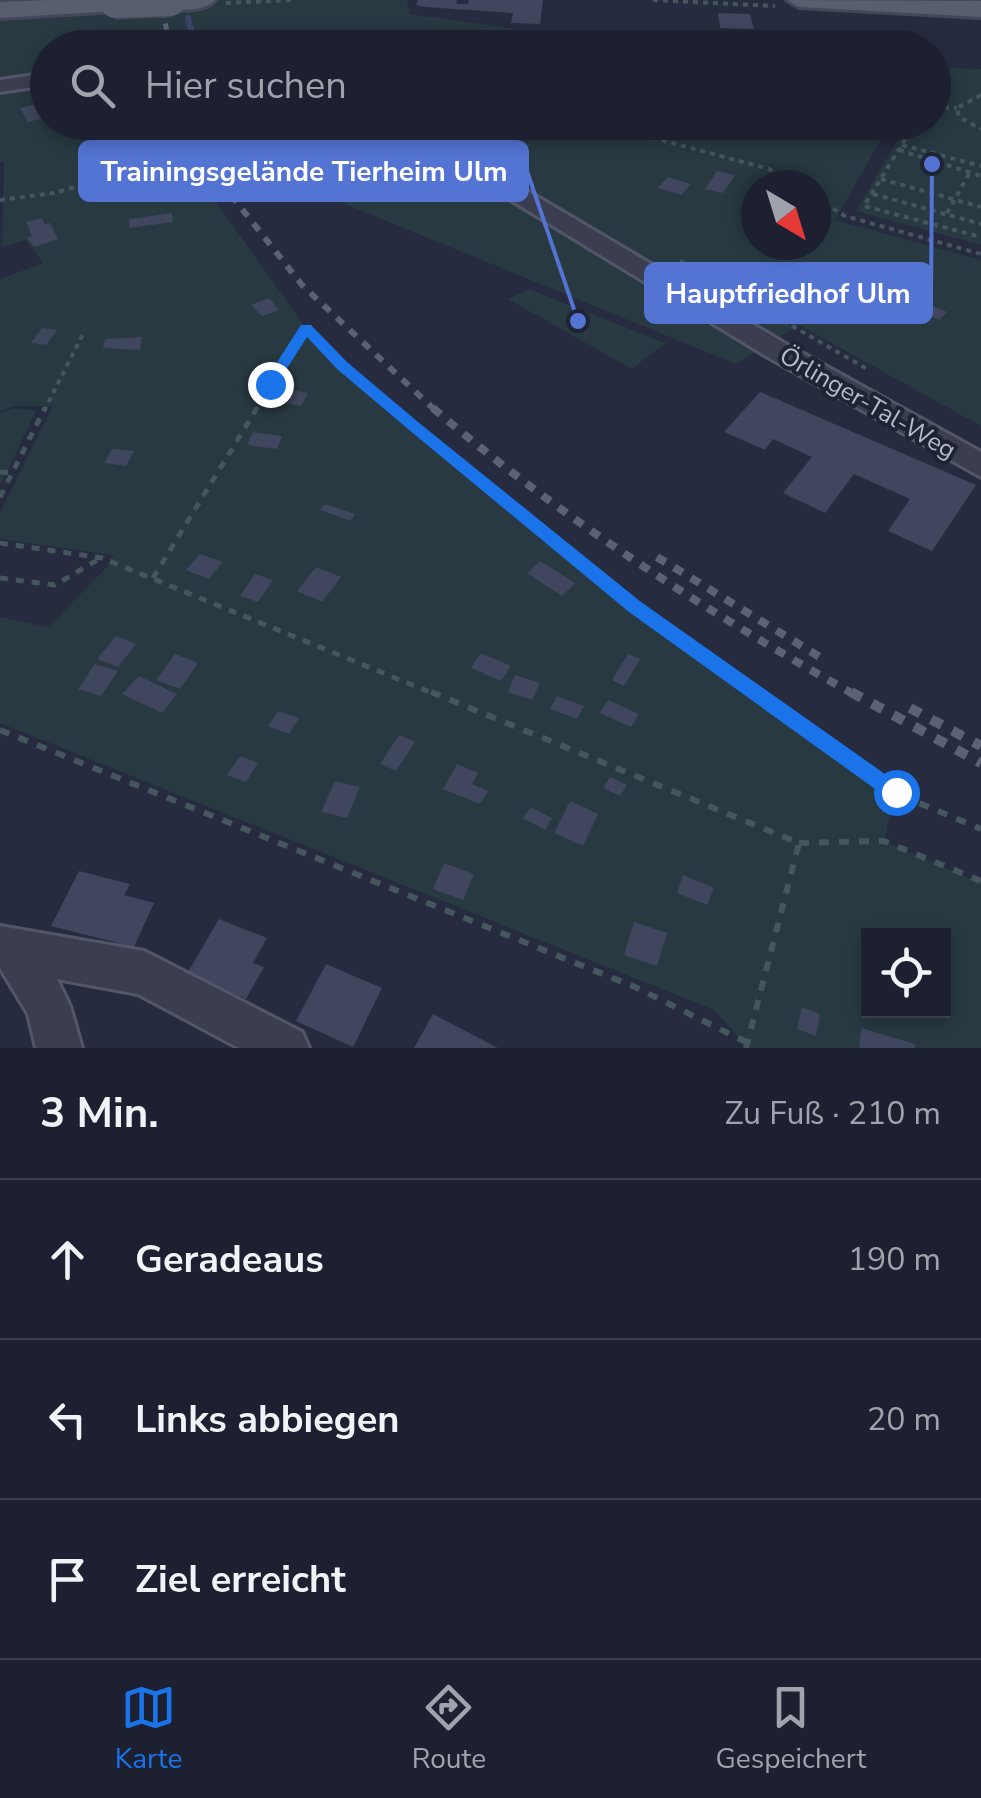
<!DOCTYPE html>
<html lang="de">
<meta charset="utf-8">
<style>
:root{--surface:#1c2030;--page:#252838;--text:#f1f3f6;--muted:#a0a3ab;--line:#3a3e4c;--accent:#1a73e8}
body{margin:0;font-family:"Nunito Sans",sans-serif;background:var(--page);color:var(--text)}
.controls{position:absolute;right:30px;bottom:30px;display:grid;overflow:hidden;border-radius:0px;box-shadow:0 5px 15px #0003}
.controls button{width:90px;height:90px;display:grid;place-items:center;padding:0;border:0;border-bottom:2px solid var(--line);background:var(--surface);color:var(--text);font:50px sans-serif}
.compass{position:absolute;left:741px;top:170px;width:90px;height:90px;border-radius:50%;background:var(--surface);box-shadow:0 5px 15px #0003;rotate:142deg}
.stop{position:absolute;width:30px;height:30px;margin:-22px;border:8px solid #1a73e8;border-radius:50%;background:#fff}
.stop.end{background:#1a73e8;border-color:#fff;box-shadow:0 2px 10px #0008}
.list{margin:0;padding:0;list-style:none}
h2{display:flex;justify-content:space-between;align-items:center;height:130px;margin:0;padding:0 40px;font-size:42px}
h2 small{font-size:32px;font-weight:400;color:var(--muted)}
.list li{display:grid;grid-template-columns:65px 1fr auto;gap:30px;align-items:center;box-sizing:border-box;height:160px;padding:0 40px;border-top:2px solid var(--line)}
.list b{display:block;font-size:38px;white-space:nowrap}
.list em{font-size:32px;font-style:normal;color:var(--muted)}
.icon{flex:none;width:55px;height:55px;fill:none;stroke:currentColor;stroke-width:2;stroke-linecap:round;stroke-linejoin:round}
.map{position:relative;flex:none;width:981px;height:1048px;overflow:hidden}
.search{position:absolute;background:var(--surface);box-shadow:0 5px 15px #0003;left:30px;right:30px;top:30px;height:110px;display:flex;align-items:center;gap:25px;box-sizing:border-box;padding:0 35px;border-radius:55px;color:var(--muted);font-size:38px}
.sheet{height:610px;background:var(--surface)}
nav{display:flex;justify-content:space-around;align-items:center;box-sizing:border-box;height:140px;border-top:2px solid var(--line);background:var(--surface);font-size:28px;color:var(--muted)}
nav a{display:grid;justify-items:center;gap:5px}
nav .on{color:var(--accent)}
.map>svg:first-child{display:block}
.green{fill:#283941;fill-rule:evenodd}
.lines{fill:none;stroke-linecap:round;stroke-linejoin:round}
.stream{stroke:#3a4367;stroke-width:6}
.building{fill:#40465e}
.minor-casing{stroke:#525668;stroke-width:6}
.major-casing{stroke:#444759;stroke-width:6}
.path-far2{stroke:#46565e;stroke-width:4;stroke-dasharray:5 5;stroke-linecap:butt}
.path-far1{stroke:#46565e;stroke-width:5;stroke-dasharray:8 8;stroke-linecap:butt}
.path{stroke:#46565e;stroke-width:6;stroke-dasharray:10 10;stroke-linecap:butt}
.minor{fill:#3a3e50;fill-rule:evenodd}
.major{fill:#585d70;fill-rule:evenodd}
.rail-far3{stroke:#5c6177;stroke-width:5;stroke-dasharray:6 6;stroke-linecap:butt}
.rail-far2{stroke:#5c6177;stroke-width:6;stroke-dasharray:9 9;stroke-linecap:butt}
.rail-far1{stroke:#5c6177;stroke-width:8;stroke-dasharray:10 10;stroke-linecap:butt}
.rail{stroke:#5c6177;stroke-width:10;stroke-dasharray:12 12;stroke-linecap:butt}
.major-bridge-casing{stroke:#444759;stroke-width:31;stroke-linecap:butt}
.major-bridge{stroke:#585d70;stroke-width:28}
.route{fill:#1a73e8}
.labels{text-anchor:middle;stroke-width:8;stroke-linejoin:round;paint-order:stroke}
.street-label{font-size:25px;fill:#b7bacb;stroke:#1f2336}
.leader{fill:none;stroke:#5374d3;stroke-width:4}
.callout-dot{fill:#5374d3;stroke:#1f2336;stroke-width:4}
.callout{fill:#5374d3;stroke:#5374d3;stroke-width:4}
.callout-label{font-size:28px;text-anchor:middle;font-weight:bold;fill:#fff}
</style>
<div class="map">
<svg width="981" height="1048" viewBox="0 0 981 1048">
<rect width="100%" height="100%" fill="#262b40"/>
<g class="green">
<polygon points="0,0 407,0 410,14 643,47 48,48 47,77 0,84"/>
<polygon points="946,68 981,69 981,245 856,211 906,126 898,123 934,122 934,102 949,84"/>
<path d="M47,84l1,38 121,1 13,32 124,173 36,38 293,241 260,186 -11,48 97,42v165h-233l-34,-38 -714,-287v-106l48,10 58,-59 7,-13 -113,-16v-26l53,-107h-38l-15,5v-132l43,-16 -17,-23 -24,7 2,-85h-4v-71zM868,936h76v75h-76z"/>
<path d="M862,122l25,7 -52,91 146,40v166l-182,-101 -63,39 -435,-178 -44,-63zM756,185h60v60h-60z"/>
<polygon points="529,289 665,343 632,369 508,299"/>
<polygon points="14,408 36,411 0,486 0,413"/>
</g>
<g class="lines">
<polyline class="stream" points="188,18 196,48"/>
</g>
<g class="building">
<polygon points="418,0 457,0 456,4 468,4 469,0 543,0 540,24 511,23 513,13 426,7 416,5"/>
<polygon points="718,13 750,14 754,29 720,28"/>
<polygon points="874,31 908,48 860,48 873,42 861,36"/>
<polygon points="45,102 48,117 28,122 20,108"/>
<polygon points="717,171 735,175 723,193 705,189"/>
<polygon points="668,177 691,184 681,195 658,188"/>
<polygon points="172,213 173,222 129,228 129,219"/>
<polygon points="42,218 45,224 50,223 58,239 34,247 27,238 32,236 26,222"/>
<polygon points="817,263 848,273 841,282 811,272"/>
<polygon points="269,298 279,310 262,316 251,305"/>
<polygon points="925,303 947,312 939,320 917,310"/>
<polygon points="42,328 57,330 46,345 31,343"/>
<polygon points="142,337 140,350 103,348 105,339"/>
<polygon points="292,390 308,393 301,406 285,403"/>
<polygon points="760,392 976,485 932,551 888,531 910,499 854,474 825,513 783,493 812,457 773,439 765,450 724,432"/>
<polygon points="253,432 282,436 277,449 247,445"/>
<polygon points="112,449 134,451 126,466 104,463"/>
<polygon points="325,504 355,514 351,521 320,510"/>
<polygon points="200,554 223,562 209,579 186,570"/>
<polygon points="540,561 575,583 562,596 527,573"/>
<polygon points="316,567 341,577 322,602 297,591"/>
<polygon points="255,574 273,580 258,602 240,596"/>
<polygon points="116,636 136,644 118,667 97,659"/>
<polygon points="481,653 511,666 501,681 471,668"/>
<polygon points="175,654 198,663 180,689 156,680"/>
<polygon points="628,654 640,659 624,686 612,680"/>
<polygon points="95,664 118,671 101,696 78,689"/>
<polygon points="515,675 540,683 532,700 508,692"/>
<polygon points="139,676 177,694 162,713 122,694"/>
<polygon points="557,696 584,706 577,719 550,709"/>
<polygon points="608,700 639,714 631,727 600,713"/>
<polygon points="278,711 299,718 289,734 268,726"/>
<polygon points="399,735 415,742 396,771 380,764"/>
<polygon points="240,756 258,763 246,782 227,775"/>
<polygon points="457,764 478,773 472,784 488,791 480,804 443,789"/>
<polygon points="610,777 627,785 620,796 603,788"/>
<polygon points="335,781 360,787 347,818 321,812"/>
<polygon points="570,801 598,814 583,846 554,833"/>
<polygon points="531,807 552,818 545,830 523,818"/>
<polygon points="444,863 474,874 463,900 433,889"/>
<polygon points="79,871 130,884 124,895 154,903 134,947 51,926"/>
<polygon points="683,875 714,888 707,905 677,893"/>
<polygon points="219,919 267,938 253,963 264,967 246,999 187,974"/>
<polygon points="634,922 667,933 657,966 624,955"/>
<polygon points="326,964 382,988 353,1047 296,1021"/>
<polygon points="802,1007 820,1014 816,1036 797,1029"/>
<polygon points="433,1014 498,1048 414,1048"/>
<polygon points="861,1028 915,1044 915,1048 859,1048"/>
</g>
<g class="lines">
<defs>
<g id="minor">
<polygon points="48,73 48,85 0,92 0,80"/>
<polygon points="383,122 411,122 786,344 981,452 981,477 766,356"/>
<polygon points="0,926 144,951 302,1032 309,1048 239,1048 138,994 57,979 70,1006 82,1048 36,1048 28,1014 0,968"/>
</g>
<g id="major">
<polygon points="48,0 125,0 127,4 115,11 0,18 0,2"/>
<path d="M160,0h55c-10,12 -38,11 -53,7z"/>
<polygon points="787,0 981,1 981,17 799,7"/>
</g>
</defs>
<use href="#minor" class="minor-casing"/>
<use href="#major" class="major-casing"/>
<g class="path-far2">
<polyline points="653,0 775,6"/>
<polyline points="226,3 293,0"/>
<polyline points="103,48 106,31"/>
<polyline points="981,95 957,108 959,117 981,129"/>
<polyline points="934,107 957,108"/>
<polyline points="105,122 132,162 144,158 151,170"/>
<polyline points="594,122 769,169 795,185"/>
<polyline points="916,122 864,206 981,237"/>
<polyline points="902,145 981,166"/>
<polyline points="899,150 981,176"/>
<polyline points="881,179 981,207"/>
<polyline points="873,194 981,224"/>
<polyline points="816,198 845,216 981,254"/>
<polyline points="0,200 54,193 137,169 132,162"/>
<polyline points="947,213 970,172"/>
<polyline points="680,261 707,274 717,284"/>
<polyline points="766,311 869,370"/>
<polyline points="44,411 85,330"/>
<polyline points="255,411 306,328 342,366 395,411"/>
</g>
<g class="path-far1">
<polyline points="392,408 635,607 758,695"/>
<polyline points="0,472 12,473"/>
<polyline points="0,497 45,408"/>
<polyline points="0,543 102,558 437,695"/>
<polyline points="0,578 55,585 99,559"/>
<polyline points="153,578 257,408"/>
</g>
<g class="path">
<polyline points="431,692 799,843 746,1048"/>
<polyline points="754,692 895,793 981,829"/>
<polyline points="0,730 635,987 746,1042"/>
<polyline points="799,843 884,841 981,881"/>
</g>
<use href="#minor" class="minor"/>
<use href="#major" class="major"/>
<g class="rail-far3">
<polyline points="161,0 170,48"/>
<polyline points="187,122 222,184"/>
</g>
<polyline class="rail-far2" points="220,181 302,285 436,411"/>
<g class="rail-far1">
<path d="M433,408c129,111 274,204 422,287"/>
<polyline points="657,557 823,659"/>
</g>
<g class="rail">
<polyline points="851,692 981,763"/>
<polyline points="910,708 981,746"/>
</g>
<defs>
<polyline id="major-bridge" points="115,4 171,2"/>
</defs>
<use href="#major-bridge" class="major-bridge-casing"/>
<use href="#major-bridge" class="major-bridge"/>
</g>
<polygon class="route" points="301,325 311,325 347,362 418,422 641,602 902,786 902,799 889,799 629,612 408,429 337,369 307,337 275,387 265,387 263,384"/>
<g class="labels">
<g class="street-label">
<text transform="translate(868 402) rotate(30)" y="9">Örlinger-Tal-Weg</text>
</g>
</g>
<path class="leader" d="M578 321L527 171M932 164L931 293"/>
<g class="callout-dot">
<circle cx="578" cy="321" r="10"/>
<circle cx="932" cy="164" r="10"/>
</g>
<g class="callout">
<rect x="80" y="142" width="447" height="58" rx="10"/>
<rect x="646" y="264" width="285" height="58" rx="10"/>
</g>
<g class="callout-label">
<text x="304" y="181">Trainingsgelände Tierheim Ulm</text>
<text x="788" y="303">Hauptfriedhof Ulm</text>
</g>
</svg>
<div class="controls">
<button><svg class="icon" aria-label="locate" viewBox="0 0 24 24"><circle cx="12" cy="12" r="6"/><path d="M12 2v4M12 18v4M2 12h4M18 12h4"/></svg></button>
</div>
<svg class="compass" viewBox="-18 -18 36 36"><path d="M0-13l5 13h-10z" fill="#e53935"/><path d="M0 13l5-13h-10z" fill="#a0a3ab"/></svg>
<div class="stop" style="left:896px;top:792px"></div>
<div class="stop end" style="left:270px;top:384px"></div>
<div class="search"><svg class="icon" aria-label="search" viewBox="0 0 24 24"><circle cx="10" cy="10" r="6"/><path d="M15 15l6 6"/></svg>Hier suchen</div>
</div>
<section class="sheet">
<h2>3 Min.<small>Zu Fuß · 210 m</small></h2>
<ul class="list">
<li><svg class="icon" aria-label="ahead" viewBox="0 0 24 24"><path d="M12 20V5M6 11l6-6 6 6"/></svg><div><b>Geradeaus</b></div><em>190 m</em></li>
<li><svg class="icon" aria-label="left" viewBox="0 0 24 24"><path d="M17 20v-9H6M10 6l-5 5 5 5"/></svg><div><b>Links abbiegen</b></div><em>20 m</em></li>
<li><svg class="icon" aria-label="arrive" viewBox="0 0 24 24"><path d="M6 21V4h12l-3 4 3 4H6"/></svg><div><b>Ziel erreicht</b></div></li>
</ul>
</section>
<nav>
<a class="on"><svg class="icon" aria-label="map" viewBox="0 0 24 24"><path d="M3 6l6-2 6 2 6-2v14l-6 2-6-2-6 2zM9 4v14M15 6v14"/></svg>Karte</a>
<a><svg class="icon" aria-label="directions" viewBox="0 0 24 24"><path d="M12 3l9 9-9 9-9-9zM9 14v-3h6M13 9l2 2-2 2"/></svg>Route</a>
<a><svg class="icon" aria-label="saved" viewBox="0 0 24 24"><path d="M7 4h10v16l-5-4-5 4z"/></svg>Gespeichert</a>
</nav>
